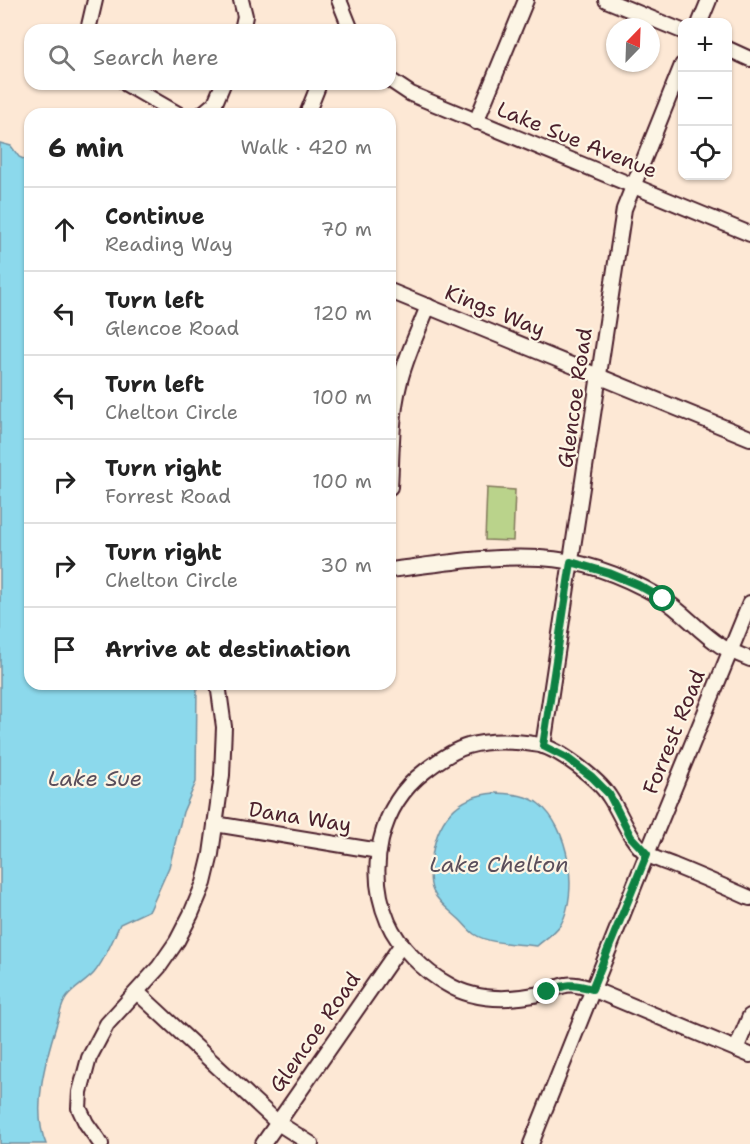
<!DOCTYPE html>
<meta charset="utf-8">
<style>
:root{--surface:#fff;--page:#f2f2f2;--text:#222;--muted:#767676;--line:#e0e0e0}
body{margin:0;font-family:"Shantell Sans",sans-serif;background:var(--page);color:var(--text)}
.controls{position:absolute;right:18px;top:18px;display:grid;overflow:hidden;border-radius:12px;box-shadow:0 2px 4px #0004}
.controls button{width:54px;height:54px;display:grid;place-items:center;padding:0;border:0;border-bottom:2px solid var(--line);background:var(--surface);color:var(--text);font:30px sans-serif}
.compass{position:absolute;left:606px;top:18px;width:54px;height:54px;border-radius:50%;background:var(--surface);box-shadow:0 2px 4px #0004;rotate:23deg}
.stop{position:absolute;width:18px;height:18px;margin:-14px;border:4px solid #0b8043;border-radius:50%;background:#fff}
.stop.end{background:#0b8043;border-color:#fff;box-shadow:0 2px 6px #0008}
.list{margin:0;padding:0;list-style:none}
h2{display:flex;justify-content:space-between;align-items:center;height:78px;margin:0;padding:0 24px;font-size:26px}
h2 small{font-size:20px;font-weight:400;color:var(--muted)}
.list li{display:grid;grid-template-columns:39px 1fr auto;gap:18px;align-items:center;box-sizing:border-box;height:84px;padding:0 24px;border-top:2px solid var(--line)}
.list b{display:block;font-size:22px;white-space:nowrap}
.list p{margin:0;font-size:20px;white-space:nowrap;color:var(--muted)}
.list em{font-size:20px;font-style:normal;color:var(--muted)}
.icon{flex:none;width:33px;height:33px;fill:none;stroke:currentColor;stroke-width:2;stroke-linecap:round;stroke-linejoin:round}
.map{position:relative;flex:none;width:750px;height:1144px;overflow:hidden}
.search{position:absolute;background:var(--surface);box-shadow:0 2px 4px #0004;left:24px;top:24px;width:372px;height:66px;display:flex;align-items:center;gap:15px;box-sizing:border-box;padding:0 21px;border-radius:18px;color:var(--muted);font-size:22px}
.panel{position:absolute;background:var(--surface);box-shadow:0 2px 4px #0004;left:24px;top:108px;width:372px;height:582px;border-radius:18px}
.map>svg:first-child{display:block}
.green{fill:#bad38b;stroke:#82795b;stroke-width:1.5}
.water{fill:#8cd9ec;stroke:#728f9f;stroke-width:1.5}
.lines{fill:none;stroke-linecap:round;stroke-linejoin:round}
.minor-casing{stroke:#4a1f2b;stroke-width:18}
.minor{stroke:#fcf5e5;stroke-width:14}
.route{stroke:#0b8043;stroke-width:8}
.labels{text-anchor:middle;stroke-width:4.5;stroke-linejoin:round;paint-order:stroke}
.street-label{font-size:21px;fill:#4a1f2b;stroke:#fcf5e5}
.water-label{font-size:22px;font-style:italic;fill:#5a4e5b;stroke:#fcf5e5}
</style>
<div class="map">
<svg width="750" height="1144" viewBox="0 0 750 1144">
<rect width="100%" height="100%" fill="#fde8d5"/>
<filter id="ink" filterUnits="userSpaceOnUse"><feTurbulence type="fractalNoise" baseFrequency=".0167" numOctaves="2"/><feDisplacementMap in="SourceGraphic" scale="12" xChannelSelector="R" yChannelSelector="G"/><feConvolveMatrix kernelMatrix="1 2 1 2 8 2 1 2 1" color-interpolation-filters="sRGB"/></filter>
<g filter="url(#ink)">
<polygon class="green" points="487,488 515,490 513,541 485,540"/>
<g class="water">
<path d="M0,143l11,3 8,11 11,5v522h167l-1,98 -13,30 -14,55 -19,43 -30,14c-7,16 -15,36 -26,49 -8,9 -20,15 -27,24 -6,7 -7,18 -10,26 -11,35 -26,87 -11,121h-46z"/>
<path d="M495,793c15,1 31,1 44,11 30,23 40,88 22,120 -6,9 -16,15 -24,22 -17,-2 -49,-2 -63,-12 -5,-4 -9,-9 -13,-13 -9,-9 -23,-18 -28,-30 -4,-8 -3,-19 -2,-27 4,-40 22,-68 64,-71z"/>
</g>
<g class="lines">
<defs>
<g id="minor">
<polyline points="241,0 245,16 242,30"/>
<polyline points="339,0 351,30"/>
<polyline points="606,0 682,31"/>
<polyline points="700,22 709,0"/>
<polyline points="88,30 95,0"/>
<polyline points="728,49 750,59"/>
<polyline points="390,80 411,94 750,234"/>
<polyline points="126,84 178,114"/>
<polyline points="202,114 215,103 223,84"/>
<polyline points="307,114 319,84"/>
<polyline points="476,122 526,0"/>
<polyline points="390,291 750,438"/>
<path d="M390,487c2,-34 1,-70 9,-102 6,-27 19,-53 29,-79"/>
<path d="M390,570c49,-6 100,-15 150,-12 42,2 84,18 120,39 23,14 39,35 61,49 9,5 19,9 29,13"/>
<polyline points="543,746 624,209 682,65"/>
<polyline points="215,824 379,851"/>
<path d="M750,898c-25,-11 -50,-22 -75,-32 -9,-4 -22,-7 -29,-13 -18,-15 -24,-38 -37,-57 -11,-17 -49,-46 -69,-51 -23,-4 -49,-6 -72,1 -15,4 -30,15 -43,25 -46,35 -59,99 -37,151 10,24 37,50 59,62 29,18 66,16 97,9 8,-2 14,-7 22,-8 9,-2 18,2 26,4l158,66"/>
<polyline points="137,992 278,1123 311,1144"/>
<polyline points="736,1049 750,1016"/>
<polyline points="101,1144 86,1123 79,1108 80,1092 89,1058 107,1024 159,967 177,941 191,914 204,883 211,854 222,775 224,727 218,684"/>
<polyline points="263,1144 402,944"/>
<polyline points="531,1144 647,854 750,603"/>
</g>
</defs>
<use href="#minor" class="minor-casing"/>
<use href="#minor" class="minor"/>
</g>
</g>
<g class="lines" filter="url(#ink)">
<path class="route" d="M547,992c19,-8 26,-9 45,-3l55,-135 -16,-17 -22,-43 -17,-17 -25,-19 -24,-12 28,-184 38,11 29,12 25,14"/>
</g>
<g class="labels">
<g class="street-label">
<text transform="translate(577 140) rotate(22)" y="7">Lake Sue Avenue</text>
<text transform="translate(495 311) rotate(22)" y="7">Kings Way</text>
<text transform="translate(575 398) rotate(-82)" y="7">Glencoe Road</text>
<text transform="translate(674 732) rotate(-68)" y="7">Forrest Road</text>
<text transform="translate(300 817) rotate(9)" y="7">Dana Way</text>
<text transform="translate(315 1032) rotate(-55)" y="7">Glencoe Road</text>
</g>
<g class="water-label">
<text x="95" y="786">Lake Sue</text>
<text x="499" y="872">Lake Chelton</text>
</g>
</g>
</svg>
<div class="controls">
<button>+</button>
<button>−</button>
<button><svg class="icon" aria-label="locate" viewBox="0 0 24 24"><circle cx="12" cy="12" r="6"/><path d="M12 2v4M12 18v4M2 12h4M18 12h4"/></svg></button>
</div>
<svg class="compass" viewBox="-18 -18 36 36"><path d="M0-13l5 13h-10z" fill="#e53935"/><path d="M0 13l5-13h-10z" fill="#767676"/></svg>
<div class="stop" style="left:663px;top:599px"></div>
<div class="stop end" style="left:547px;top:992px"></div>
<div class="search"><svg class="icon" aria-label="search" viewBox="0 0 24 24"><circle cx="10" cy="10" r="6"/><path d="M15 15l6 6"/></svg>Search here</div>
<section class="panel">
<h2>6 min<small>Walk · 420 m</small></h2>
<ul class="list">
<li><svg class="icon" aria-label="ahead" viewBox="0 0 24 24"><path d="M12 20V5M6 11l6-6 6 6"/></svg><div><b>Continue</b><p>Reading Way</p></div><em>70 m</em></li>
<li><svg class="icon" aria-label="left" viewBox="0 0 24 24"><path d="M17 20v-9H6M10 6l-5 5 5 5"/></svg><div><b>Turn left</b><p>Glencoe Road</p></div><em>120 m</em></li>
<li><svg class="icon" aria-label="left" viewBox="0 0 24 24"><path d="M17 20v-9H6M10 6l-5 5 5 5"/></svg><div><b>Turn left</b><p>Chelton Circle</p></div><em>100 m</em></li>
<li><svg class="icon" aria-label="right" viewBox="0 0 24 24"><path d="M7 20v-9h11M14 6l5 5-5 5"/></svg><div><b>Turn right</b><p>Forrest Road</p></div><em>100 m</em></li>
<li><svg class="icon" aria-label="right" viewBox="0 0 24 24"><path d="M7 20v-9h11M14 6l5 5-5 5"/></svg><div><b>Turn right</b><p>Chelton Circle</p></div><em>30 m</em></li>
<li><svg class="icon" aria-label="arrive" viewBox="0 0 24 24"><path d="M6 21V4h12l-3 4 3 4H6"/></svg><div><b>Arrive at destination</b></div></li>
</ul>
</section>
</div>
